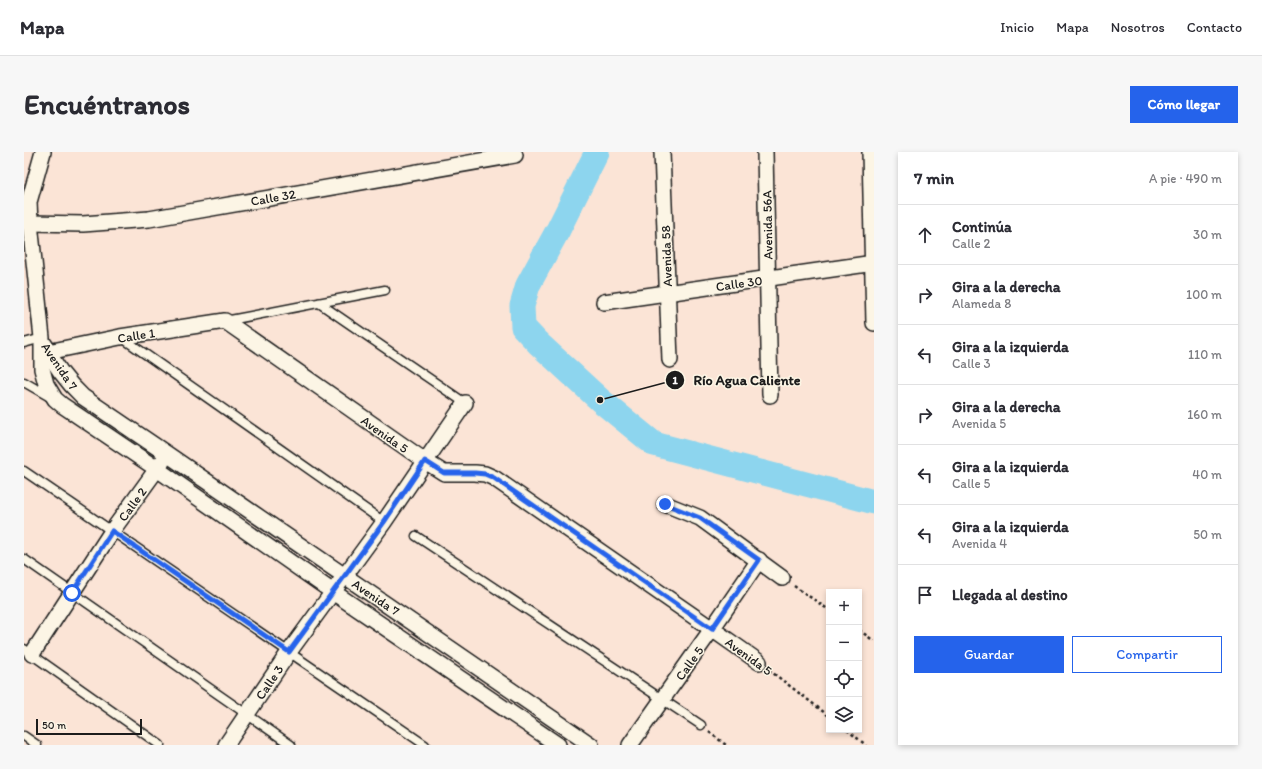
<!DOCTYPE html>
<html lang="es">
<meta charset="utf-8">
<style>
:root{--surface:#fff;--page:#f7f7f7;--text:#2b2b33;--muted:#7c7c81;--line:#e1e1e2;--accent:#2563eb}
body{margin:0;font-family:Itim,sans-serif;background:var(--page);color:var(--text)}
.controls{position:absolute;right:12px;bottom:12px;display:grid;overflow:hidden;border-radius:0px;box-shadow:0 2px 6px #0003}
.controls button{width:36px;height:36px;display:grid;place-items:center;padding:0;border:0;border-bottom:1px solid var(--line);background:var(--surface);color:var(--text);font:20px sans-serif}
.scale{position:absolute;left:12px;bottom:10px;width:106px;box-sizing:border-box;padding-left:4px;border:2px solid #1c1c1c;border-top:0;font-size:11px;line-height:14px;white-space:nowrap;color:#1c1c1c;-webkit-text-stroke:3px #fcf5e5;paint-order:stroke}
.stop{position:absolute;width:12px;height:12px;margin:-9px;border:3px solid #2563eb;border-radius:50%;background:#fff}
.stop.end{background:#2563eb;border-color:#fff;box-shadow:0 1px 4px #0008}
.list{margin:0;padding:0;list-style:none}
h2{display:flex;justify-content:space-between;align-items:center;height:52px;margin:0;padding:0 16px;font-size:17px}
h2 small{font-size:13px;font-weight:400;color:var(--muted)}
.list li{display:grid;grid-template-columns:26px 1fr auto;gap:12px;align-items:center;box-sizing:border-box;height:60px;padding:0 16px;border-top:1px solid var(--line)}
.list b{display:block;font-size:15px;white-space:nowrap}
.list p{margin:0;font-size:13px;white-space:nowrap;color:var(--muted)}
.list em{font-size:13px;font-style:normal;color:var(--muted)}
.actions{display:flex;gap:8px;padding:12px 16px}
.actions a{flex:1;padding:9px 0;border:1px solid var(--accent);border-radius:0px;text-align:center;font-size:14px;color:var(--accent)}
.actions .main{background:var(--accent);color:#fff}
.icon{flex:none;width:22px;height:22px;fill:none;stroke:currentColor;stroke-width:2;stroke-linecap:round;stroke-linejoin:round}
.map{position:relative;flex:none;width:850px;height:593px;overflow:hidden;border-radius:0px}
header{display:flex;align-items:center;gap:24px;box-sizing:border-box;height:56px;padding:0 20px;background:var(--surface);border-bottom:1px solid var(--line)}
header strong{font-size:19px}
nav{display:flex;gap:22px;margin-inline-start:auto;font-size:14px}
.intro{display:flex;align-items:center;justify-content:space-between;box-sizing:border-box;height:96px;padding:0 24px}
h1{margin:0;font-size:28px}
.button{padding:10px 18px;border-radius:0px;background:var(--accent);color:#fff;font-size:14px;font-weight:700}
main{display:flex;gap:24px;padding:0 24px}
aside{flex:1;background:var(--surface);border-radius:0px;box-shadow:0 2px 6px #0003}
.map>svg:first-child{display:block}
.lines{fill:none;stroke-linecap:round;stroke-linejoin:round}
.river{stroke:#8dd5ee;stroke-width:25}
.service-casing{stroke:#1c1c1c;stroke-width:11}
.minor-casing{stroke:#1c1c1c;stroke-width:18}
.path{stroke:#1c1c1c;stroke-width:2.5;stroke-dasharray:3 3;stroke-linecap:butt}
.service{stroke:#fcf5e5;stroke-width:8}
.minor{stroke:#fcf5e5;stroke-width:15}
.route{stroke:#2563eb;stroke-width:5}
.labels{text-anchor:middle;stroke-width:3;stroke-linejoin:round;paint-order:stroke}
.street-label{font-size:13px;fill:#1c1c1c;stroke:#fcf5e5}
.leader{fill:none;stroke:#1c1c1c;stroke-width:1.5}
.callout-dot{fill:#1c1c1c;stroke:#fcf5e5;stroke-width:1.5}
.mark-label{font-size:12px;text-anchor:middle;font-weight:bold;fill:#fff}
.callout-label{font-size:14px;text-anchor:middle;font-weight:bold;fill:#1c1c1c;stroke:#fcf5e5;stroke-width:3;stroke-linejoin:round;paint-order:stroke}
</style>
<header>
<strong>Mapa</strong>
<nav><a>Inicio</a><a>Mapa</a><a>Nosotros</a><a>Contacto</a></nav>
</header>
<div class="intro"><h1>Encuéntranos</h1><a class="button">Cómo llegar</a></div>
<main>
<div class="map">
<svg width="850" height="593" viewBox="0 0 850 593">
<rect width="100%" height="100%" fill="#fbe4d6"/>
<filter id="ink" filterUnits="userSpaceOnUse"><feTurbulence type="fractalNoise" baseFrequency=".025" numOctaves="2"/><feDisplacementMap in="SourceGraphic" scale="8" xChannelSelector="R" yChannelSelector="G"/><feConvolveMatrix kernelMatrix="1 2 1 2 8 2 1 2 1" color-interpolation-filters="sRGB"/></filter>
<g filter="url(#ink)">
<g class="lines">
<polyline class="river" points="573,0 534,78 504,133 498,154 499,175 514,191 576,248 630,292 850,350"/>
<defs>
<g id="service">
<polyline points="295,151 441,251"/>
<polyline points="201,169 361,138"/>
<polyline points="97,185 360,370"/>
<polyline points="0,191 18,186"/>
<polyline points="0,230 26,245"/>
<polyline points="0,319 401,593"/>
<polyline points="392,384 677,573"/>
<polyline points="0,407 267,593"/>
<polyline points="0,497 136,593"/>
<polyline points="0,584 13,593"/>
</g>
<g id="minor">
<polyline points="19,0 5,50 6,71 18,186 18,217 22,232 31,247 38,253 133,317 309,440 534,593"/>
<polyline points="638,0 646,208"/>
<polyline points="741,0 746,243"/>
<polyline points="846,0 850,171"/>
<polyline points="6,71 59,72 125,67 491,3"/>
<polyline points="580,150 850,111"/>
<path d="M21,193c9,20 22,37 38,52l84,57 424,291"/>
<polyline points="24,200 96,185 201,169 401,309 420,321 451,321 461,322 470,326 688,477 735,510"/>
<polyline points="641,352 676,366 758,426"/>
<polyline points="8,502 88,379 138,310"/>
<polyline points="202,593 265,500 360,370 441,251"/>
<polyline points="606,593 688,477 735,408"/>
</g>
</defs>
<use href="#service" class="service-casing"/>
<use href="#minor" class="minor-casing"/>
<g class="path">
<polyline points="770,434 805,458"/>
<polyline points="835,478 850,489"/>
<polyline points="745,518 805,564"/>
<polyline points="823,578 842,593"/>
<polyline points="685,580 702,593"/>
</g>
<use href="#service" class="service"/>
<use href="#minor" class="minor"/>
</g>
</g>
<g class="lines" filter="url(#ink)">
<polyline class="route" points="48,441 88,379 265,500 360,370 401,309 420,321 451,321 461,322 470,326 688,477 735,408 676,366 641,352"/>
</g>
<g class="labels">
<g class="street-label">
<text transform="translate(249 45) rotate(-10)" y="5">Calle 32</text>
<text transform="translate(743 73) rotate(-91)" y="5">Avenida 56A</text>
<text transform="translate(642 104) rotate(-92)" y="5">Avenida 58</text>
<text transform="translate(715 131) rotate(-8)" y="5">Calle 30</text>
<text transform="translate(112 183) rotate(-9)" y="5">Calle 1</text>
<text transform="translate(36 214) rotate(56)" y="5">Avenida 7</text>
<text transform="translate(361 282) rotate(35)" y="5">Avenida 5</text>
<text transform="translate(108 352) rotate(-54)" y="5">Calle 2</text>
<text transform="translate(352 445) rotate(34)" y="5">Avenida 7</text>
<text transform="translate(725 504) rotate(36)" y="5">Avenida 5</text>
<text transform="translate(665 511) rotate(-55)" y="5">Calle 5</text>
<text transform="translate(245 530) rotate(-56)" y="5">Calle 3</text>
</g>
</g>
<path class="leader" d="M576 248L651 228"/>
<g class="callout-dot">
<circle cx="576" cy="248" r="4"/>
<circle cx="651" cy="228" r="10"/>
</g>
<g class="mark-label">
<text x="651" y="232">1</text>
</g>
<g class="callout-label">
<text x="723" y="233">Río Agua Caliente</text>
</g>
</svg>
<div class="controls">
<button>+</button>
<button>−</button>
<button><svg class="icon" aria-label="locate" viewBox="0 0 24 24"><circle cx="12" cy="12" r="6"/><path d="M12 2v4M12 18v4M2 12h4M18 12h4"/></svg></button>
<button><svg class="icon" aria-label="layers" viewBox="0 0 24 24"><path d="M12 4l9 5-9 5-9-5zM3 14l9 5 9-5"/></svg></button>
</div>
<div class="scale">50 m</div>
<div class="stop" style="left:48px;top:441px"></div>
<div class="stop end" style="left:641px;top:352px"></div>
</div>
<aside>
<h2>7 min<small>A pie · 490 m</small></h2>
<ul class="list">
<li><svg class="icon" aria-label="ahead" viewBox="0 0 24 24"><path d="M12 20V5M6 11l6-6 6 6"/></svg><div><b>Continúa</b><p>Calle 2</p></div><em>30 m</em></li>
<li><svg class="icon" aria-label="right" viewBox="0 0 24 24"><path d="M7 20v-9h11M14 6l5 5-5 5"/></svg><div><b>Gira a la derecha</b><p>Alameda 8</p></div><em>100 m</em></li>
<li><svg class="icon" aria-label="left" viewBox="0 0 24 24"><path d="M17 20v-9H6M10 6l-5 5 5 5"/></svg><div><b>Gira a la izquierda</b><p>Calle 3</p></div><em>110 m</em></li>
<li><svg class="icon" aria-label="right" viewBox="0 0 24 24"><path d="M7 20v-9h11M14 6l5 5-5 5"/></svg><div><b>Gira a la derecha</b><p>Avenida 5</p></div><em>160 m</em></li>
<li><svg class="icon" aria-label="left" viewBox="0 0 24 24"><path d="M17 20v-9H6M10 6l-5 5 5 5"/></svg><div><b>Gira a la izquierda</b><p>Calle 5</p></div><em>40 m</em></li>
<li><svg class="icon" aria-label="left" viewBox="0 0 24 24"><path d="M17 20v-9H6M10 6l-5 5 5 5"/></svg><div><b>Gira a la izquierda</b><p>Avenida 4</p></div><em>50 m</em></li>
<li><svg class="icon" aria-label="arrive" viewBox="0 0 24 24"><path d="M6 21V4h12l-3 4 3 4H6"/></svg><div><b>Llegada al destino</b></div></li>
</ul>
<div class="actions"><a class="main">Guardar</a><a>Compartir</a></div>
</aside>
</main>
